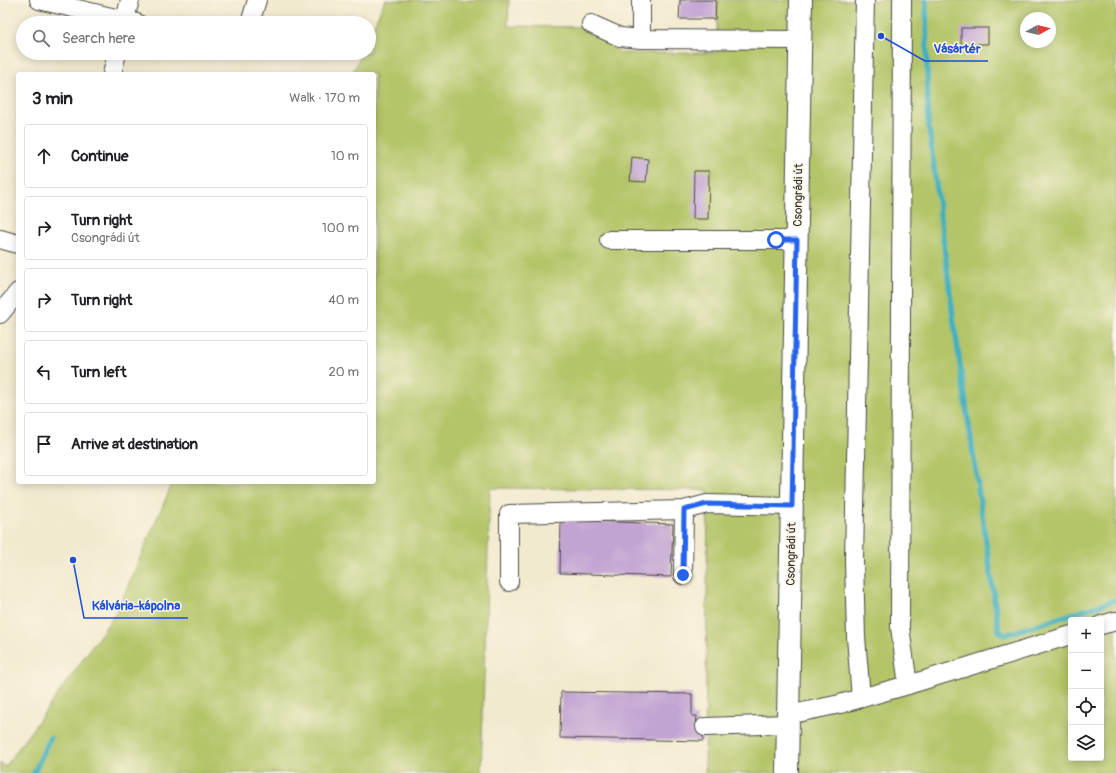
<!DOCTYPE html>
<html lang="en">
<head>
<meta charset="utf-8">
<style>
  body { margin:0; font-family:Pangolin,sans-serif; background:#f2f2f2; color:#202124 }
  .controls { position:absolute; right:12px; bottom:12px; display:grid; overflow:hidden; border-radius:4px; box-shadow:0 2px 10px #0003 }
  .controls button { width:36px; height:36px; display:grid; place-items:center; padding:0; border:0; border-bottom:1px solid #e0e0e0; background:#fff; color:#202124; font:20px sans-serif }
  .compass { position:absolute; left:1020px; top:12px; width:36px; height:36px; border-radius:50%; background:#fff; box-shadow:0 2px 10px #0003; rotate:82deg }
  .stop { position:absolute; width:12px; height:12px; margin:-9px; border:3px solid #2563eb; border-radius:50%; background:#fff }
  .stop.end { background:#2563eb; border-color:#fff; box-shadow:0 1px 4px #0008 }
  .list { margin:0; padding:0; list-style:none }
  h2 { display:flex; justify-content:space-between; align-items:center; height:52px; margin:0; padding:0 16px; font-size:17px }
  h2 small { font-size:13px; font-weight:400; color:#757577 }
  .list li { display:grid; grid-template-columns:26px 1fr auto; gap:12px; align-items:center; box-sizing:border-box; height:64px; margin:0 8px 8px; padding:0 8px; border:1px solid #e0e0e0; border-radius:4px }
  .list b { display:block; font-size:15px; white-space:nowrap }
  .list p { margin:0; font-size:13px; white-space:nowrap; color:#757577 }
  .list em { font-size:13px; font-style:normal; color:#757577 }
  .icon { flex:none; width:22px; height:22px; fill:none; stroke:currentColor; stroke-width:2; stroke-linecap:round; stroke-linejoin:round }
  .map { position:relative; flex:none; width:1116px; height:773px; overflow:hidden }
  .search { position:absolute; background:#fff; box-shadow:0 2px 10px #0003; left:16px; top:16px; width:360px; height:44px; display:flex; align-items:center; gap:10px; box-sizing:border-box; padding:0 14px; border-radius:22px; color:#757577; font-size:15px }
  .panel { position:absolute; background:#fff; box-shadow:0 2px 10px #0003; left:16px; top:72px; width:360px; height:412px; border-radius:4px }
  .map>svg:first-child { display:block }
  .green { fill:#b3c568; stroke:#6f784a; fill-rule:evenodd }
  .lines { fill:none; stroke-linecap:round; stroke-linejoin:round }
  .stream { stroke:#42b0bd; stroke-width:5.5 }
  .building { fill:#c2a4d3 }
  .minor-casing { stroke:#494844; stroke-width:20 }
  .major-casing { stroke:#494844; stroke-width:24 }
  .minor { stroke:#fff; stroke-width:18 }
  .major { stroke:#fff; stroke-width:22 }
  .route { stroke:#2563eb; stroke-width:5 }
  .labels { text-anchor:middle; stroke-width:3; stroke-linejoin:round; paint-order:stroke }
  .street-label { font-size:12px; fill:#2b2b2b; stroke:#fcf5e5 }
  .leader { fill:none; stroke:#1d4ed8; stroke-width:1.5 }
  .callout-dot { fill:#1d4ed8; stroke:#fcf5e5; stroke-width:1.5 }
  .callout-label { font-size:13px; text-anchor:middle; font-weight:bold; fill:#1d4ed8; stroke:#fcf5e5; stroke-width:3; stroke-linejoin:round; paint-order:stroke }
</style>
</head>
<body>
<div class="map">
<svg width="1116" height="773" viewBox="0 0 1116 773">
  <rect width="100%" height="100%" fill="#fcf5e5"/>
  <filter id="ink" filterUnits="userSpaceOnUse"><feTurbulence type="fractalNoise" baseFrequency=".025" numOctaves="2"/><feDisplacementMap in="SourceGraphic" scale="8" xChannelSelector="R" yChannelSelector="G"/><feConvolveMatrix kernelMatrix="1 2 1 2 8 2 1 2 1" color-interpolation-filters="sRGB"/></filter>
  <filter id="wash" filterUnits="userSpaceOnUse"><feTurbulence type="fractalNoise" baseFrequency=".012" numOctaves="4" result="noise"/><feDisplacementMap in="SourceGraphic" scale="16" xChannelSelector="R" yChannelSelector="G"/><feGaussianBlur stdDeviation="0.9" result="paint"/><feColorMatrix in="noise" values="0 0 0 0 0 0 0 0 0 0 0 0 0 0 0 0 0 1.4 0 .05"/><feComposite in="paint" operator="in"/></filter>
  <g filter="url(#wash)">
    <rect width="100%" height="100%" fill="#f2eacf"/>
    <path class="green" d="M385 0H509L508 26 588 27 620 53H717V0H1116V773H705L708 490 490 488 481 773H0V763L5 767 84 658 117 611 173 482H374V74H352L362 53H369V36ZM1026 18H1050V42H1026ZM1071 620H1101V758H1071Z"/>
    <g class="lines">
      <g class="stream">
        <path d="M926 0 928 121 953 316 999 631 1005 635 1116 600"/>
        <path d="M34 773 50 738"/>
      </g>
    </g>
    <g id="blocks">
      <g class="building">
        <path d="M680 0H716L715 19H679Z"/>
        <rect x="961" y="28" width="27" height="16"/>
        <path d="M632 157 648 159 646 182 630 181Z"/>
        <path d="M694 171H709L708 219H693Z"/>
        <path d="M561 520 673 524 671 577 560 573Z"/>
        <path d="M561 692 692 694V716H697L696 727H704L703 741 560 738Z"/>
      </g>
    </g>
  </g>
  <g filter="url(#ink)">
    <use href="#blocks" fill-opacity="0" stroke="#494844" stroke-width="1"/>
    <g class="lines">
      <defs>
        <g id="minor">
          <path d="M39 0 137 23"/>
          <path d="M902 0 900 627 908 685"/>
          <path d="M124 23 130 0"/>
          <path d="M250 23 257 0"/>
          <path d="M591 24 620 37 641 39 801 40"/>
          <path d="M641 39V0"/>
          <path d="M112 74 117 53"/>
          <path d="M0 239 18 244"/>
          <path d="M609 240H797"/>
          <path d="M0 314 18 292"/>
          <path d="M683 575 684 510"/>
          <path d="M509 582V514L684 510 707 504 792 506"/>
          <path d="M1101 625 1116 621"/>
          <path d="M861 698 856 637 854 561 865 0"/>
          <path d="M788 715 840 704 908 685 1071 635"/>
          <path d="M705 727 788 724"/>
        </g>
        <path id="major" d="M787 773 801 0"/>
      </defs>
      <use href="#minor" class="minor-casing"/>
      <use href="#major" class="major-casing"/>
      <use href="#minor" class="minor"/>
      <use href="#major" class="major"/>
    </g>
  </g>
  <g class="lines" filter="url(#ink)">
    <path class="route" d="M683 575 684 510 707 504 792 506 797 240H776"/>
  </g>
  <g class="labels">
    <g class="street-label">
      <text transform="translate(798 195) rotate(-89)" y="4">Csongrádi út</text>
      <text transform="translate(791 554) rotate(-89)" y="4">Csongrádi út</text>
    </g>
  </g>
  <path class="leader" d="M881 36L925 61H988M73 560L84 618H188"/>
  <g class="callout-dot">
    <circle cx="881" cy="36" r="4"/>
    <circle cx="73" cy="560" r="4"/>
  </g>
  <g class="callout-label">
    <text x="957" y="53">Vásártér</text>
    <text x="136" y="610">Kálvária-kápolna</text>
  </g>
</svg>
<div class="controls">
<button>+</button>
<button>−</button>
<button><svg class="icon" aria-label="locate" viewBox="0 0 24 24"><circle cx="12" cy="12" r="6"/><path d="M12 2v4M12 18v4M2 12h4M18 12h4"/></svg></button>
<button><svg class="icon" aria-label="layers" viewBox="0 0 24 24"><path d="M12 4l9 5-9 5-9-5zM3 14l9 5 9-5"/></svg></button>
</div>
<svg class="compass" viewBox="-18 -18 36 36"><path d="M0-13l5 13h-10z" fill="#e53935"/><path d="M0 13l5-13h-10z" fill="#757577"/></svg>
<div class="stop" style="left:776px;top:240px"></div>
<div class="stop end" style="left:683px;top:575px"></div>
<div class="search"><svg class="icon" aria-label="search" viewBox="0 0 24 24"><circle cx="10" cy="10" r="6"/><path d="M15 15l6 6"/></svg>Search here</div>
<section class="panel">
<h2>3 min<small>Walk · 170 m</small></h2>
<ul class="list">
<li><svg class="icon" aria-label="ahead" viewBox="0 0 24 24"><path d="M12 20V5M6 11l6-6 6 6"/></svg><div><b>Continue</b></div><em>10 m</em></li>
<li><svg class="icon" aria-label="right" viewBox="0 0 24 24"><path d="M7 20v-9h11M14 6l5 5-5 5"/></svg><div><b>Turn right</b><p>Csongrádi út</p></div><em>100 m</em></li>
<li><svg class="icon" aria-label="right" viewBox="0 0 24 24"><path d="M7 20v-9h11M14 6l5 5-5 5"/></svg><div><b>Turn right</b></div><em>40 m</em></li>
<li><svg class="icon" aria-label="left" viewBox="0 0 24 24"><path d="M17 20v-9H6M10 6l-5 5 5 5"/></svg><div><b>Turn left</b></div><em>20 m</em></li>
<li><svg class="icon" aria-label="arrive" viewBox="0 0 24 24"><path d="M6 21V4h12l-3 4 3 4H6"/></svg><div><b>Arrive at destination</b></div></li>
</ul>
</section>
</div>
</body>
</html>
